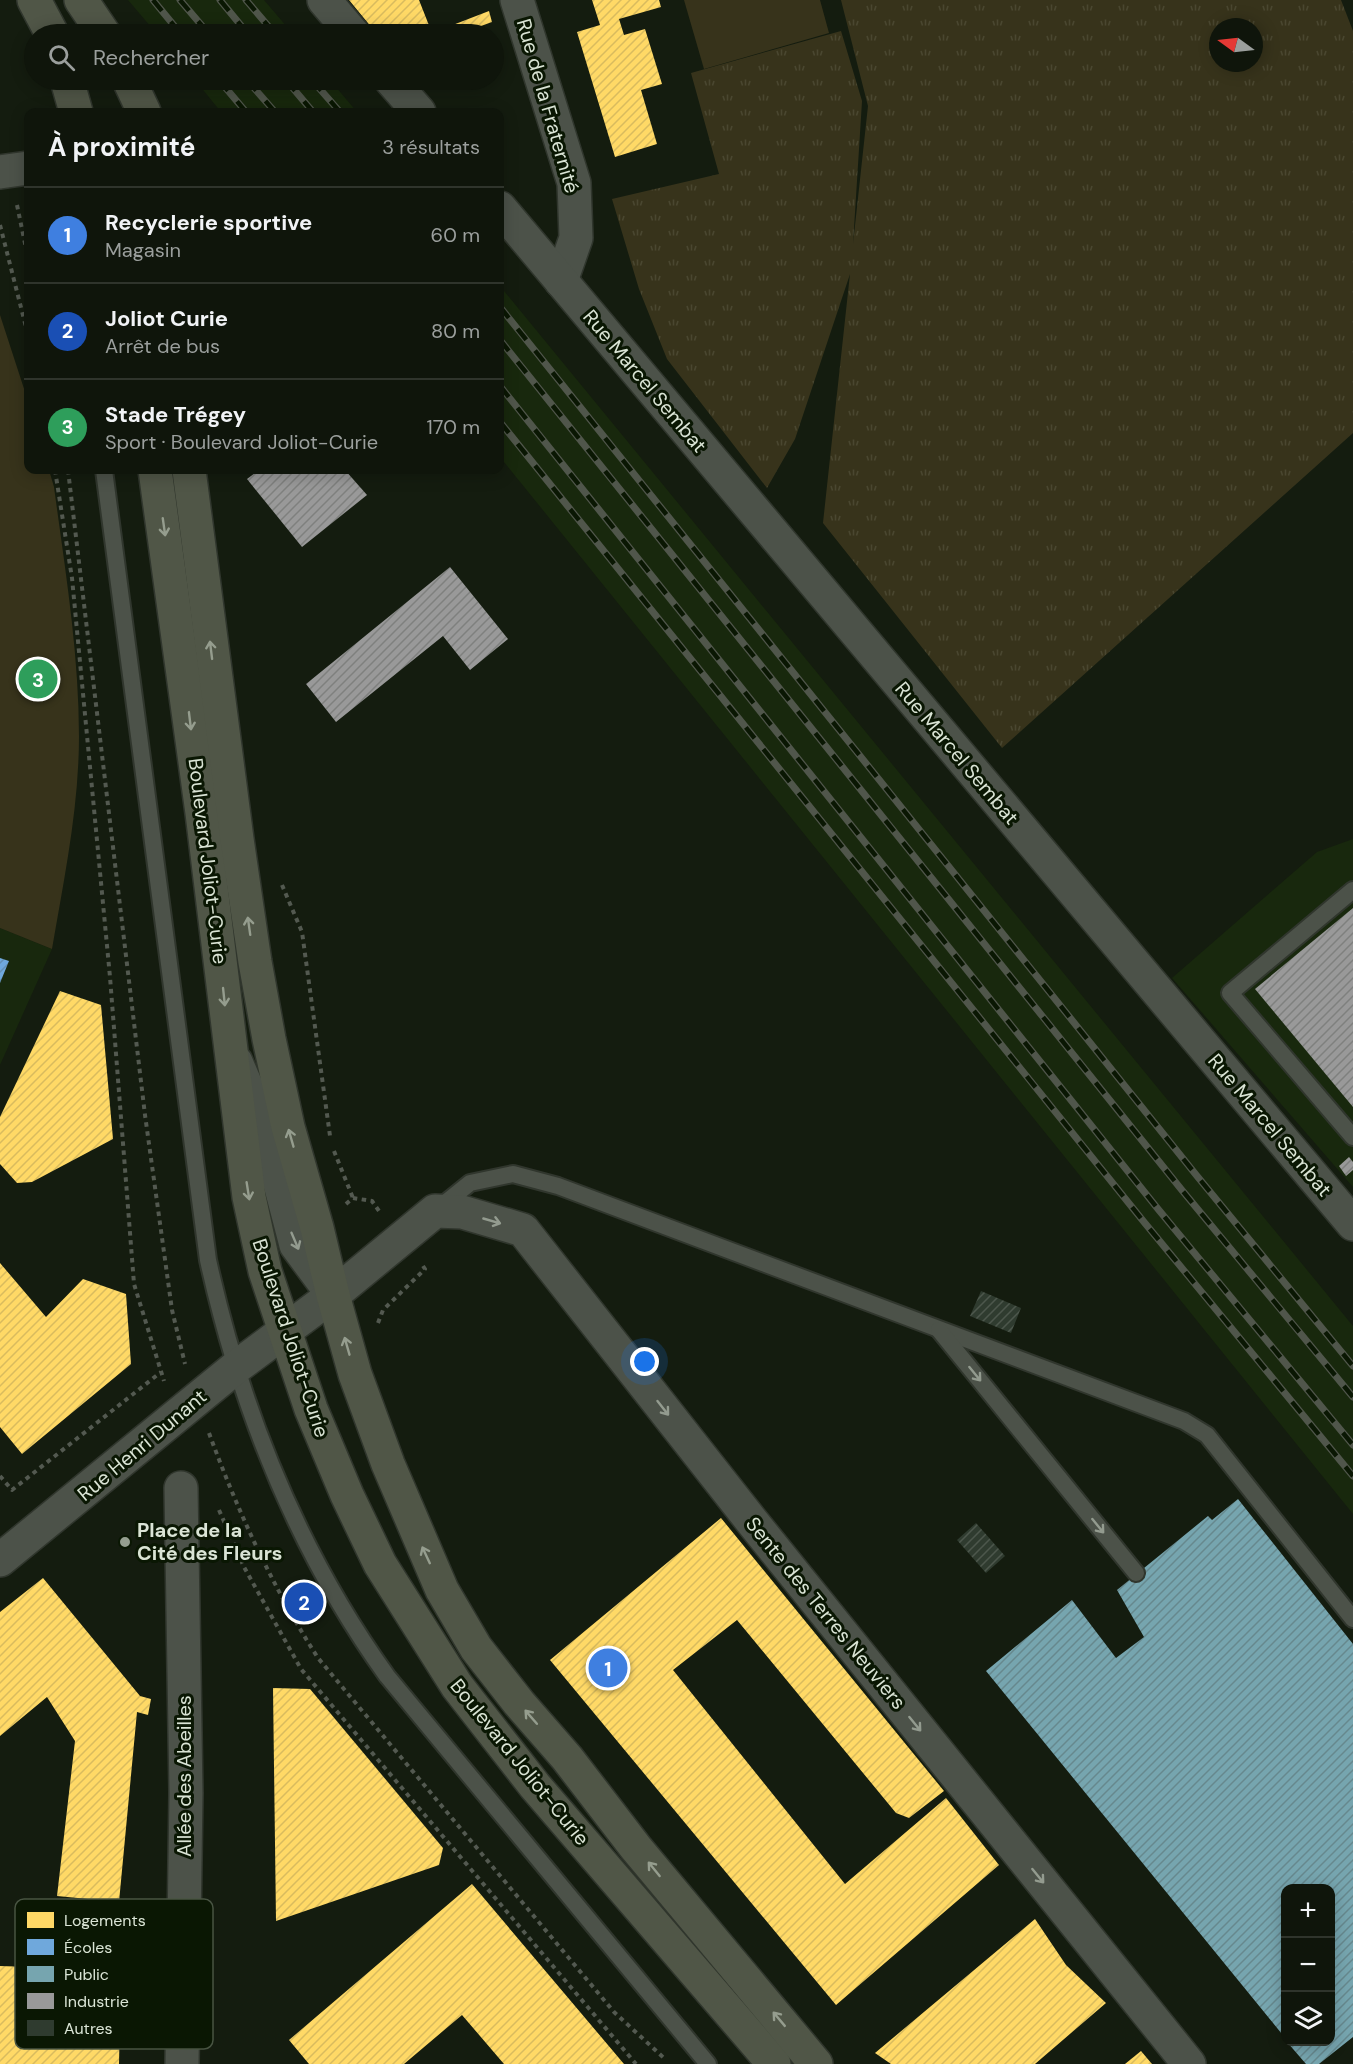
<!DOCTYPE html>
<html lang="fr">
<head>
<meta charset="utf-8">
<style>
  body { margin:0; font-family:"DM Sans",sans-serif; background:#1d2219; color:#f1f3f6 }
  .controls { position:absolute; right:18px; bottom:18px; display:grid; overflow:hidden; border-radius:12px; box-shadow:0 3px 15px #0003 }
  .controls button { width:54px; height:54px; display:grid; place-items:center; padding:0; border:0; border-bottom:2px solid #2f342c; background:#0f150b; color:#f1f3f6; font:30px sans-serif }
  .compass { position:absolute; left:1209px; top:18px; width:54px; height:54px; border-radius:50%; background:#0f150b; box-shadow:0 3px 15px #0003; rotate:285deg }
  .you { position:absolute; left:645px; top:1362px; width:21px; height:21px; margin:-15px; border:4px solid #fff; border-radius:50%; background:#1a73e8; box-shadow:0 0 0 9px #1a73e833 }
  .badge { display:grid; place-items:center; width:39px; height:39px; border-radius:50%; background:#959e90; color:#fff; font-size:20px; font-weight:700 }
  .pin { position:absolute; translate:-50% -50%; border:3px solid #fff; box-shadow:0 2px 6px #0006 }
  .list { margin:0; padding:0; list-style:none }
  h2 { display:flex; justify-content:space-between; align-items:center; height:78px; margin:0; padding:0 24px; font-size:26px }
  h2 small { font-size:20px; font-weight:400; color:#9b9f9d }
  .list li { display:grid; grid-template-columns:39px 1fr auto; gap:18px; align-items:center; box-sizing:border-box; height:96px; padding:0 24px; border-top:2px solid #2f342c }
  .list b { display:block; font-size:22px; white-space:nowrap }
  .list p { margin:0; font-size:20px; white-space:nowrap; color:#9b9f9d }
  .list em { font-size:20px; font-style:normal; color:#9b9f9d }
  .icon { flex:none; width:33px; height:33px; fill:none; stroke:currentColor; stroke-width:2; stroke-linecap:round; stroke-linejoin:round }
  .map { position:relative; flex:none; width:1353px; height:2064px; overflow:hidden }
  .search { position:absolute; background:#0f150b; box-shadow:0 3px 15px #0003; left:24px; top:24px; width:480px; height:66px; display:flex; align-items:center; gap:15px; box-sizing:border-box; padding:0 21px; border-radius:33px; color:#9b9f9d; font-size:22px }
  .panel { position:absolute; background:#0f150b; box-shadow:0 3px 15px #0003; left:24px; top:108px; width:480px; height:366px; border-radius:12px }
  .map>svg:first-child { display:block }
  .built { fill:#18280d }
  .grass { fill:url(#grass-tufts); fill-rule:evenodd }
  .garden { fill:#37331b }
  .homes { fill:url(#homes-hatch) }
  .schools { fill:url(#schools-hatch) }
  .public { fill:url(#public-hatch) }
  .industry { fill:url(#industry-hatch) }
  .building { fill:url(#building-hatch) }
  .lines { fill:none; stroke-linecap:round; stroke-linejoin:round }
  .lane-casing { stroke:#30362d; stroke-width:20 }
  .street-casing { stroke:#30362d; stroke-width:36 }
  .secondary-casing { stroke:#30362d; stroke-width:36 }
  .primary-casing { stroke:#30362d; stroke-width:36 }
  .path { stroke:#535950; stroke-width:4; stroke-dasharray:4.5 4.5; stroke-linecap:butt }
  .lane { stroke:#4c5249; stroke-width:16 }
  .street { stroke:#4c5249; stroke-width:33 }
  .secondary { stroke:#4c5249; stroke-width:33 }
  .primary { stroke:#505647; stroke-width:33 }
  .rail-casing { stroke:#50564b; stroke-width:7 }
  .rail { stroke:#0a1703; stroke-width:4.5; stroke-dasharray:14; stroke-linecap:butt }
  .oneway { stroke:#959d8e }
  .oneway2 { stroke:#939b8f }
  .poi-dot { fill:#959e90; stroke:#0a1703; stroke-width:2 }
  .labels { text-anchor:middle; stroke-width:6; stroke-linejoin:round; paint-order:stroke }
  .street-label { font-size:20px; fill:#dae4d5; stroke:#0a1703 }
  .poi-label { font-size:20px; font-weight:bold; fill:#dae4d5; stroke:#0a1703; text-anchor:start }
  .key { fill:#0a1703; stroke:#485442; stroke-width:1.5 }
  .key-label { font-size:16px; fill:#dae4d5 }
</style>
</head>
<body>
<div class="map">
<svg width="1353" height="2064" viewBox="0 0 1353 2064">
  <defs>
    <pattern id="grass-tufts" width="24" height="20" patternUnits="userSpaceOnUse" patternTransform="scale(1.5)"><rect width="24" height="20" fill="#37331b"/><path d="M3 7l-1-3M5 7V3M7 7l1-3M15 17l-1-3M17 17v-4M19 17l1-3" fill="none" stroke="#4a4730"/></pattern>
    <pattern id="homes-hatch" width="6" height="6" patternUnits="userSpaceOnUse" patternTransform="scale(1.5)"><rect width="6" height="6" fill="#ffd966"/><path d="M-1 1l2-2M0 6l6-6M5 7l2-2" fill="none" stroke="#d9bb5e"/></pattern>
    <pattern id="schools-hatch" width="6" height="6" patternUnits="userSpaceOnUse" patternTransform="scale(1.5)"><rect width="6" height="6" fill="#6fa8dc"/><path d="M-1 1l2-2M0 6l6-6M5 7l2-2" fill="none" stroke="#648fb5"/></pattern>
    <pattern id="public-hatch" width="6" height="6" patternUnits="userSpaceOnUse" patternTransform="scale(1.5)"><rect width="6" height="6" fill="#76a5af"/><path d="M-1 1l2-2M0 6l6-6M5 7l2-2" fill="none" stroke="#66888e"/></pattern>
    <pattern id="industry-hatch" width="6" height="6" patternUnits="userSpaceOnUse" patternTransform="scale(1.5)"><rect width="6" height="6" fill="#999"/><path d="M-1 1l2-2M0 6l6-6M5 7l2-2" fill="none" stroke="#7f807e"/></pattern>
    <pattern id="building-hatch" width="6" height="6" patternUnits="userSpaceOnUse" patternTransform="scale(1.5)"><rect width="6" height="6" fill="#2f3b2f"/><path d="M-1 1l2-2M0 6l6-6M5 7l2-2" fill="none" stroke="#4d574c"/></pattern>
  </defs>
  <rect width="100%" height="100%" fill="#141c0f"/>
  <g class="built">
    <path d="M128 0H264L293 34H157Z"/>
    <path d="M195 80H330L357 112H221Z"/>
    <path d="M500 286 1353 1326V1514L500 457Z"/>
    <path d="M1353 839V1187L1172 978 1317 852Z"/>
    <path d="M0 928 52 949 0 1065Z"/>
  </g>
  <path class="grass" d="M841 0H1341L1353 31V433L1002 748 823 523 850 274 795 439 767 488 667 359 639 289 612 199 719 174 691 73 841 31 862 101 853 244 868 106ZM1218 27H1254V63H1218Z"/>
  <g class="garden">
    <path d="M684 0H820L829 33 704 69Z"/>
    <path d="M0 315 28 401V470H49L54 487C65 569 79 653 79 736 79 808 64 879 52 949L0 928Z"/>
  </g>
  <g class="homes">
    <path d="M349 0H419L432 33 489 11 492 22 459 34H377Z"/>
    <path d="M592 0H659L661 7 619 19 624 35 645 29 662 84 641 90 657 144 615 157 577 32 600 25Z"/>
    <path d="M60 991 101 1005 113 1139 32 1182 17 1183 0 1164V1117Z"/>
    <path d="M0 1263 46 1317 83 1279 126 1294 131 1364 22 1454 0 1427Z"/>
    <path d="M721 1518 944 1791 909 1818 896 1813 737 1620 673 1670 845 1884 946 1798 999 1865 836 2005 550 1660Z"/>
    <path d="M43 1578 140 1696 151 1699 148 1715 137 1712 119 1902 57 1896 75 1741 47 1697 0 1736V1612Z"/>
    <path d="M273 1688 310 1689 443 1848 439 1865 276 1921Z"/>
    <path d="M472 1884 624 2064H504L462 2015 404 2064H309L289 2040Z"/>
    <path d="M1035 1919 1066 1965 1106 2003 1035 2064H891L875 2053Z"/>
    <path d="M0 1966 121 1970 119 2064H0Z"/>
    <path d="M1141 2051 1152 2064H1125Z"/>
  </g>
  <path class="schools" d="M0 958 9 961 0 983Z"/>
  <path class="public" d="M1238 1499 1353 1644V2037L1319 2064H1306L1287 2042H1330V1888H1286V2039L986 1671 1072 1600 1116 1658 1144 1637 1117 1590 1208 1516 1212 1520Z"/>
  <g class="industry">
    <path d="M259 470H345L367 495 302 547 247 479Z"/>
    <path d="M450 567 508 639 470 670 443 636 336 722 306 684Z"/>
    <path d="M1353 908V1107L1255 989Z"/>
    <path d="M1349 1157 1353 1162V1170L1346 1176 1339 1166Z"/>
  </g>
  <g class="building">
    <path d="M981 1291 1021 1308 1011 1333 970 1316Z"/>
    <path d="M976 1523 1005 1556 986 1573 957 1540Z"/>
  </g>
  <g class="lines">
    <defs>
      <g id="lane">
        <path d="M104 470 208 1260C241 1409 298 1552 387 1676L708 2064"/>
        <path d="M1353 890 1230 993 1353 1137"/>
        <path d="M439 1208 470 1183 513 1174 558 1186 1184 1421 1207 1435 1353 1619"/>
        <path d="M939 1330 1136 1573"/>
      </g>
      <g id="street">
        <path d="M517 0 574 183 576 238 561 281"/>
        <path d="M236 1062 267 1134 296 1245 333 1295"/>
        <path d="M181 1488 186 1793 182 2064"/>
        <path d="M0 1560 235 1368 333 1295 435 1211 462 1212 523 1230 750 1519 1189 2064"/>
      </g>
      <g id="secondary">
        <path d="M324 0 353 34"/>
        <path d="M391 80 419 112"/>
        <path d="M0 172 28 168"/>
        <path d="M500 208 1353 1224"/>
      </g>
      <g id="primary">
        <path d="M34 0 52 34"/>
        <path d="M81 0 104 34"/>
        <path d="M67 80 76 112"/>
        <path d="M129 80 144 112"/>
        <path d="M155 470 202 813 249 1197 265 1271 311 1409 347 1495 380 1564 457 1686 535 1786 774 2064"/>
        <path d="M189 470 237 839 255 962 269 1039 288 1127 317 1228 333 1295 355 1374 388 1464 442 1590 476 1648 519 1703 567 1758 636 1848 816 2064"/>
      </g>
    </defs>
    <use href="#lane" class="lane-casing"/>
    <use href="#street" class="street-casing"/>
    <use href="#secondary" class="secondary-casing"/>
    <use href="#primary" class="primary-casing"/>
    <g class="path">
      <path d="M17 205 28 258"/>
      <path d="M0 225 28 335"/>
      <path d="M55 470 72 578 110 977 134 1284 164 1381"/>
      <path d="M68 470 145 1115 172 1310 185 1364"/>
      <path d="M282 885 302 932 330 1136"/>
      <path d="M334 1151 353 1198"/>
      <path d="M346 1204 353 1198 372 1201 379 1211"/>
      <path d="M378 1323 383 1310 425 1269 423 1266"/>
      <path d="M209 1433C238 1512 273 1588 318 1658L614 2012 665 2059"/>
      <path d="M0 1476 12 1490 161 1372"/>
      <path d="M219 1510 244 1567 301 1669 636 2064"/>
    </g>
    <use href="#lane" class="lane"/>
    <use href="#street" class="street"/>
    <use href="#secondary" class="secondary"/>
    <use href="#primary" class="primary"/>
    <defs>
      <g id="rail">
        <path d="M153 0 181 34"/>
        <path d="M180 0 209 34"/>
        <path d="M220 0 248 34"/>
        <path d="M246 0 275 34"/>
        <path d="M219 80 246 112"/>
        <path d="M247 80 275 112"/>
        <path d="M286 80 313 112"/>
        <path d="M312 80 340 112"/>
        <path d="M500 307 1197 1176 1353 1366"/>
        <path d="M500 340 1181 1189 1353 1397"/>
        <path d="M500 386 1158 1209 1353 1445"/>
        <path d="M500 422 1144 1222 1353 1476"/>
      </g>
    </defs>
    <use href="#rail" class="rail-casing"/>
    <use href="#rail" class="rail"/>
  </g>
  <defs><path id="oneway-shaft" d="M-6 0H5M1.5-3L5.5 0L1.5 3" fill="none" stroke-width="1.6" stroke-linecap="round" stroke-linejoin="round" transform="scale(1.5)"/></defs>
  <g class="oneway">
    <use href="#oneway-shaft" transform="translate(164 527) rotate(82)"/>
    <use href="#oneway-shaft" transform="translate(211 650) rotate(-97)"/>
    <use href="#oneway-shaft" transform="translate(190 721) rotate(83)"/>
    <use href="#oneway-shaft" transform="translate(249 926) rotate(-98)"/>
    <use href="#oneway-shaft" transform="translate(224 997) rotate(84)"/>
    <use href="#oneway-shaft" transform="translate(291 1138) rotate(-106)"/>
    <use href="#oneway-shaft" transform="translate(248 1191) rotate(81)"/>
    <use href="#oneway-shaft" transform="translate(347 1346) rotate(-106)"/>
    <use href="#oneway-shaft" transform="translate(426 1555) rotate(-115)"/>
    <use href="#oneway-shaft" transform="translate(531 1717) rotate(-131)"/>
    <use href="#oneway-shaft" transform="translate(654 1869) rotate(-129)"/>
    <use href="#oneway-shaft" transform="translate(779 2019) rotate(-130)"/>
  </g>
  <g class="oneway2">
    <use href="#oneway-shaft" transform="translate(492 1221) rotate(16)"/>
    <use href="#oneway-shaft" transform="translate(295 1241) rotate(67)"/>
    <use href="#oneway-shaft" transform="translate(975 1374) rotate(51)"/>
    <use href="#oneway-shaft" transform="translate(663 1408) rotate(52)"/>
    <use href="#oneway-shaft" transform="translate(1098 1526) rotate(51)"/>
    <use href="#oneway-shaft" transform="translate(915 1724) rotate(51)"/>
    <use href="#oneway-shaft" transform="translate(1038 1876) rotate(51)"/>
  </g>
  <circle class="poi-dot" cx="125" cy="1542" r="6"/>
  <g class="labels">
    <g class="street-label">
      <text transform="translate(548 106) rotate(74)" y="7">Rue de la Fraternité</text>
      <text transform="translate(645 381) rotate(50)" y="7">Rue Marcel Sembat</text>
      <text transform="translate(957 753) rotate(50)" y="7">Rue Marcel Sembat</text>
      <text transform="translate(208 861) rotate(83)" y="7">Boulevard Joliot-Curie</text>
      <text transform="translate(1270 1125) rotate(50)" y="7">Rue Marcel Sembat</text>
      <text transform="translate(291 1338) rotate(72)" y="7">Boulevard Joliot-Curie</text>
      <text transform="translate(142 1445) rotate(-40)" y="7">Rue Henri Dunant</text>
      <text transform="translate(826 1613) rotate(51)" y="7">Sente des Terres Neuviers</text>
      <text transform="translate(520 1762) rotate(51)" y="7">Boulevard Joliot-Curie</text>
      <text transform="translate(184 1776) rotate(-90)" y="7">Allée des Abeilles</text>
    </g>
    <g class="poi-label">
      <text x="137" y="1537">Place de la<tspan x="137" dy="23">Cité des Fleurs</tspan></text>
    </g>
  </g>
  <rect x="15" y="1899" width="198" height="150" rx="9" class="key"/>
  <rect x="27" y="1912" width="27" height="16" fill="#ffd966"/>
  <rect x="27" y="1939" width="27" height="16" fill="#6fa8dc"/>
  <rect x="27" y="1966" width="27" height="16" fill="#76a5af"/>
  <rect x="27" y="1993" width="27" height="16" fill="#999"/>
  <rect x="27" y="2020" width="27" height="16" fill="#2f3b2f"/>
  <g class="key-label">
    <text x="64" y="1926">Logements</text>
    <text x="64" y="1953">Écoles</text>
    <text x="64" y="1980">Public</text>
    <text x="64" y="2007">Industrie</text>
    <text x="64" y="2034">Autres</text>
  </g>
</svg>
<div class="controls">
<button>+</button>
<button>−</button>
<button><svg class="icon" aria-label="layers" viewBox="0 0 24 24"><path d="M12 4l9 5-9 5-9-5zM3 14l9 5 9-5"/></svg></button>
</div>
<svg class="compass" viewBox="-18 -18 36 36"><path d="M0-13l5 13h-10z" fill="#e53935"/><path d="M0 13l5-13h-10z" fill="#9b9f9d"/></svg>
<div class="you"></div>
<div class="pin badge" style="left:608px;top:1668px;background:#3f7fe0">1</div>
<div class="pin badge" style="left:304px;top:1602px;background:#1a4fb4">2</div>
<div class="pin badge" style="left:38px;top:679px;background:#2e9e5b">3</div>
<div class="search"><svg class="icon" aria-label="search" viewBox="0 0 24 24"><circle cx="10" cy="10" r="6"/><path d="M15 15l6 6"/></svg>Rechercher</div>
<section class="panel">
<h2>À proximité<small>3 résultats</small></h2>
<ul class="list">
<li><span class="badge" style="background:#3f7fe0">1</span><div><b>Recyclerie sportive</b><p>Magasin</p></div><em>60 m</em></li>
<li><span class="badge" style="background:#1a4fb4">2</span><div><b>Joliot Curie</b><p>Arrêt de bus</p></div><em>80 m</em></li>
<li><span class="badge" style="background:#2e9e5b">3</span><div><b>Stade Trégey</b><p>Sport · Boulevard Joliot-Curie</p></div><em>170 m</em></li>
</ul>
</section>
</div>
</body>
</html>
